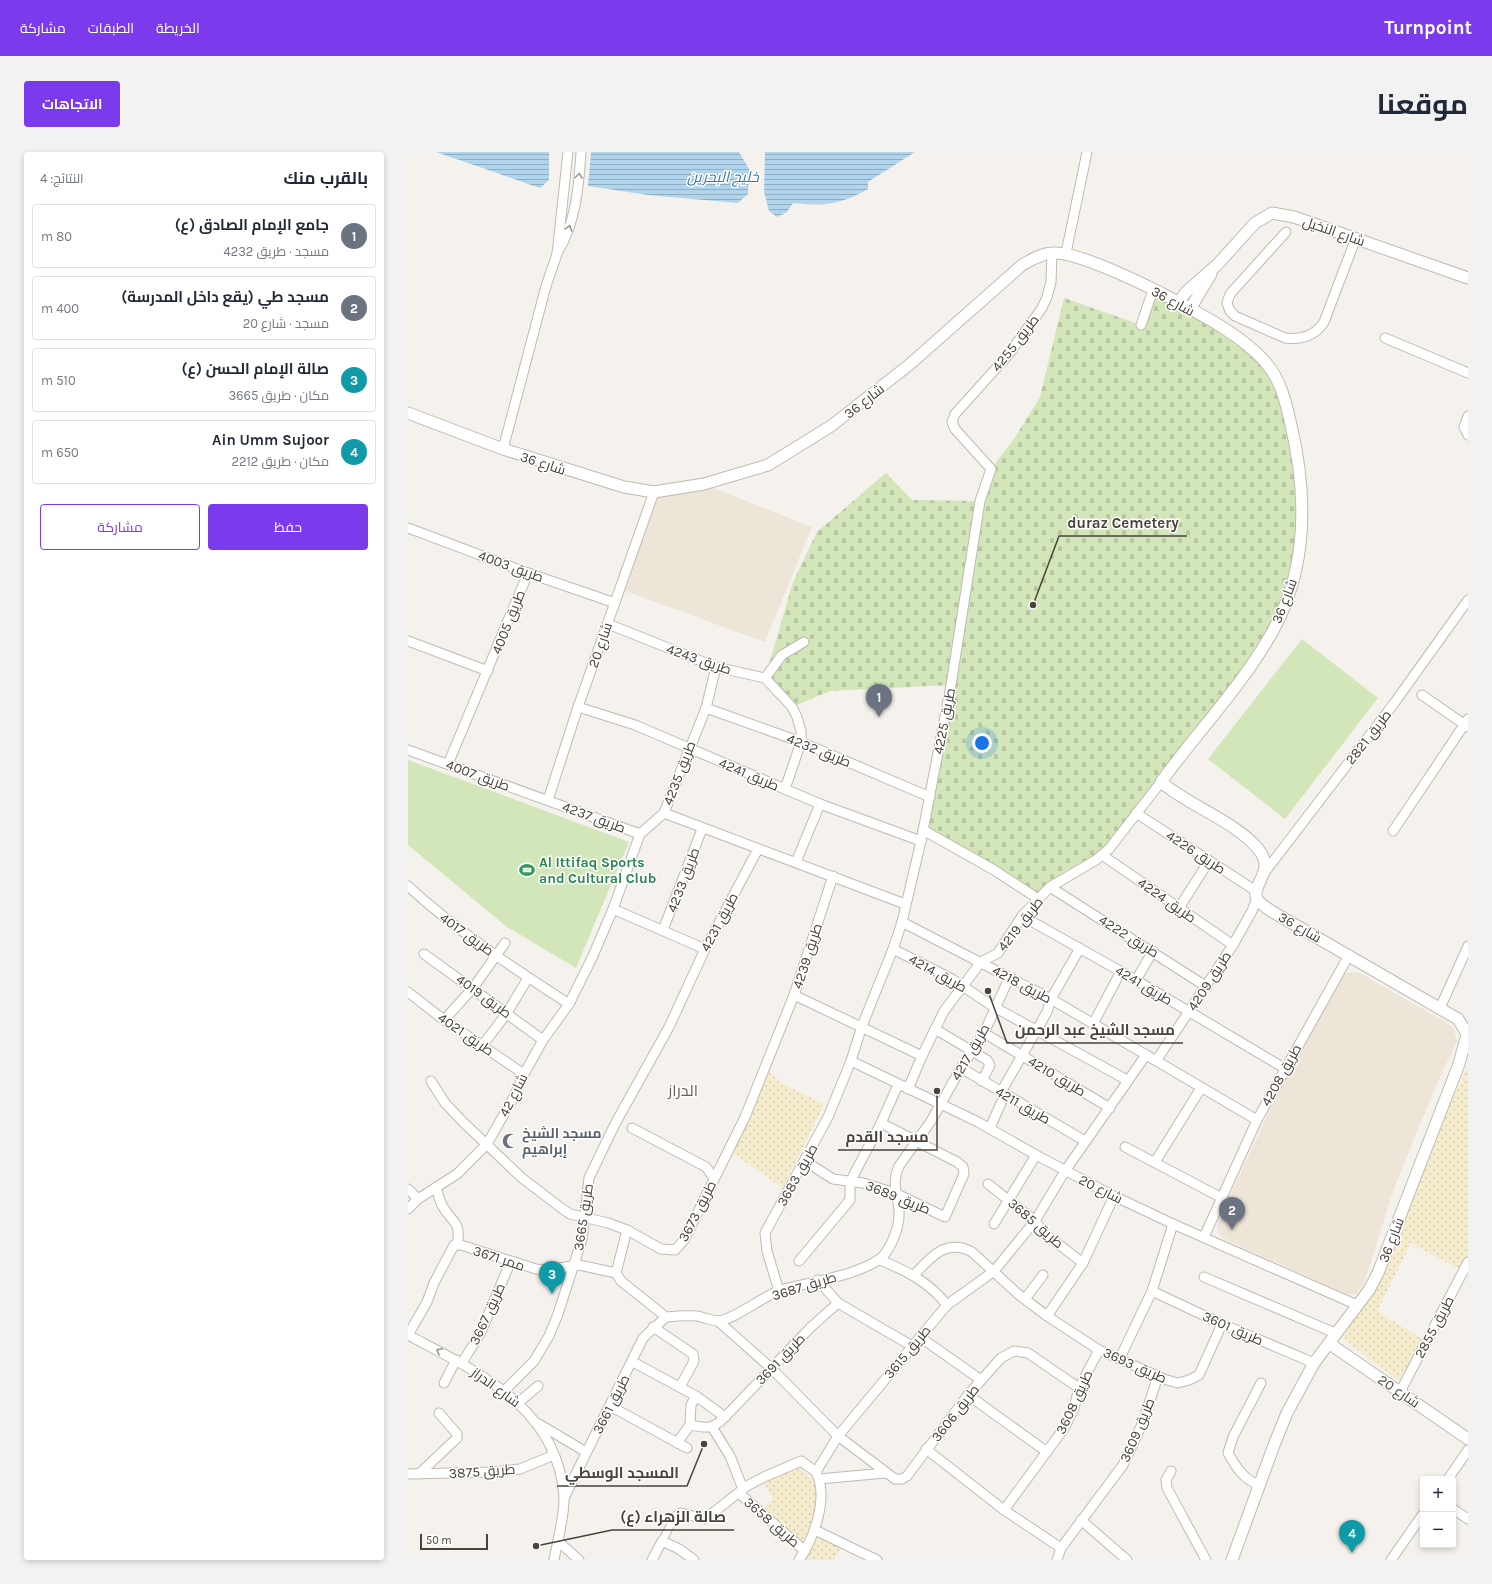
<!DOCTYPE html>
<html lang="ar">
<head>
<meta charset="utf-8">
<style>
  body { margin:0; font-family:Karla,Cairo,sans-serif; background:#f2f2f3; color:#1f2937; direction:rtl }
  .controls { position:absolute; right:12px; bottom:12px; display:grid; overflow:hidden; border-radius:4px; box-shadow:0 2px 6px #0003 }
  .controls button { width:36px; height:36px; display:grid; place-items:center; padding:0; border:0; border-bottom:1px solid #e0e1e3; background:#fff; color:#1f2937; font:20px sans-serif }
  .scale { position:absolute; left:12px; bottom:10px; width:68px; box-sizing:border-box; padding-left:4px; border:2px solid #49433a; border-top:0; font-size:11px; line-height:14px; white-space:nowrap; color:#49433a; -webkit-text-stroke:3px #fff; paint-order:stroke }
  .you { position:absolute; left:574px; top:591px; width:14px; height:14px; margin:-10px; border:3px solid #fff; border-radius:50%; background:#1a73e8; box-shadow:0 0 0 6px #1a73e833 }
  .badge { display:grid; place-items:center; width:26px; height:26px; border-radius:50%; background:#7c3aed; color:#fff; font-size:13px; font-weight:700 }
  .pin { position:absolute; translate:-50% -33px; filter:drop-shadow(0 1px 2px #0008) }
  .pin::after { content:''; position:absolute; top:21px; width:14px; height:12px; background:inherit; clip-path:polygon(0 0,100% 0,50% 100%) }
  .list { margin:0; padding:0; list-style:none }
  h2 { display:flex; justify-content:space-between; align-items:center; height:52px; margin:0; padding:0 16px; font-size:17px }
  h2 small { font-size:13px; font-weight:400; color:#747a83 }
  .list li { display:grid; grid-template-columns:26px 1fr auto; gap:12px; align-items:center; box-sizing:border-box; height:64px; margin:0 8px 8px; padding:0 8px; border:1px solid #e0e1e3; border-radius:4px }
  .list b { display:block; font-size:15px; white-space:nowrap }
  .list p { margin:0; font-size:13px; white-space:nowrap; color:#747a83 }
  .list em { font-size:13px; font-style:normal; color:#747a83 }
  .actions { display:flex; gap:8px; padding:12px 16px }
  .actions a { flex:1; padding:9px 0; border:1px solid #7c3aed; border-radius:4px; text-align:center; font-size:14px; color:#7c3aed }
  .actions .main { background:#7c3aed; color:#fff }
  .map { position:relative; flex:none; width:1060px; height:1408px; overflow:hidden; direction:ltr; border-radius:4px }
  header { display:flex; align-items:center; gap:24px; box-sizing:border-box; height:56px; padding:0 20px; background:#7c3aed; color:#fff }
  header strong { font-size:19px }
  nav { display:flex; gap:22px; margin-inline-start:auto; font-size:14px }
  .intro { display:flex; align-items:center; justify-content:space-between; box-sizing:border-box; height:96px; padding:0 24px }
  h1 { margin:0; font-size:28px }
  .button { padding:10px 18px; border-radius:4px; background:#7c3aed; color:#fff; font-size:14px; font-weight:700 }
  main { display:flex; gap:24px; padding:0 24px }
  aside { flex:1; background:#fff; border-radius:4px; box-shadow:0 2px 6px #0003 }
  .map>svg:first-child { display:block }
  .education { fill:#ede6d8 }
  .sand { fill:url(#sand-dots) }
  .cemetery { fill:url(#cemetery-stones) }
  .park { fill:#d2e6b9 }
  .water { fill:url(#water-rules) }
  .lines { fill:none; stroke-linecap:round; stroke-linejoin:round }
  .pedestrian-casing { stroke:#c0baaf; stroke-width:9 }
  .minor-casing { stroke:#c0baaf; stroke-width:11 }
  .tertiary-casing { stroke:#c0baaf; stroke-width:13 }
  .pedestrian { stroke:#fff; stroke-width:7 }
  .minor { stroke:#fff; stroke-width:9 }
  .tertiary { stroke:#fff; stroke-width:11 }
  .oneway { stroke:#9b9893 }
  .labels { text-anchor:middle; stroke-width:3; stroke-linejoin:round; paint-order:stroke }
  .street-label { font-size:14px; fill:#49433a; stroke:#fff }
  .leisure-label { font-size:14px; font-weight:bold; fill:#27864d; stroke:#fff; text-anchor:start }
  .worship-label { font-size:14px; font-weight:bold; fill:#5b616d; stroke:#fff; text-anchor:start }
  .water-label { font-size:15px; font-style:italic; fill:#387aa6; stroke:#fff }
  .quarter-label { font-size:16px; fill:#6b6152; stroke:#fff }
  .leader { fill:none; stroke:#49433a; stroke-width:1.5 }
  .callout-dot { fill:#49433a; stroke:#fff; stroke-width:1.5 }
  .callout-label { font-size:15px; text-anchor:middle; font-weight:bold; fill:#49433a; stroke:#fff; stroke-width:3; stroke-linejoin:round; paint-order:stroke }
</style>
</head>
<body>
<header>
<strong>Turnpoint</strong>
<nav><a>الخريطة</a><a>الطبقات</a><a>مشاركة</a></nav>
</header>
<div class="intro"><h1>موقعنا</h1><a class="button">الاتجاهات</a></div>
<main>
<div class="map">
<svg width="1060" height="1408" viewBox="0 0 1060 1408">
  <defs>
    <pattern id="sand-dots" width="8" height="8" patternUnits="userSpaceOnUse"><rect width="8" height="8" fill="#f5eccd"/><path d="M2 2h.1M6 6h.1" fill="none" stroke="#d4ccb1" stroke-width="1.8" stroke-linecap="round"/></pattern>
    <pattern id="cemetery-stones" width="16" height="16" patternUnits="userSpaceOnUse"><rect width="16" height="16" fill="#d2e6b9"/><path d="M2 7V4a2 2 0 0 1 4 0v3zM10 15v-3a2 2 0 0 1 4 0v3z" fill="#b6c6a0"/></pattern>
    <pattern id="water-rules" width="6" height="5" patternUnits="userSpaceOnUse"><rect width="6" height="5" fill="#afd4ec"/><path d="M0 2.5h6" fill="none" stroke="#90aec0"/></pattern>
  </defs>
  <rect width="100%" height="100%" fill="#f5f2ed"/>
  <g class="education">
    <path d="M296 332 404 375 357 490 212 437 246 340Z"/>
    <path d="M950 820 1036 869 1046 877 1049 889 1028 934 986 1036 956 1132 948 1142 940 1143 816 1087 810 1081 809 1072 876 927 937 821Z"/>
  </g>
  <g class="sand">
    <path d="M1060 913V1109L1055 1119 1003 1091 969 1159 1014 1187 991 1229 935 1187Z"/>
    <path d="M360 919 377 933 416 952 375 1036 323 1000Z"/>
    <path d="M390 1315C395 1319 400 1323 404 1328 416 1346 401 1376 393 1392L353 1358 365 1347 353 1326Z"/>
    <path d="M415 1386 433 1397 426 1408H395L405 1390Z"/>
  </g>
  <path class="cemetery" d="M745 138 770 151 860 213 880 259 894 368 867 475 694 703 629 746 515 678 543 533 422 539 384 555 357 526 385 430 409 380 478 321 504 348 572 349 583 317 606 287 632 245 656 146 733 173Z"/>
  <g class="park">
    <path d="M894 487 970 546 877 667 800 607Z"/>
    <path d="M0 608 221 690 168 816 99 775 0 693Z"/>
  </g>
  <g class="water">
    <path d="M28 0H141V28L132 36Z"/>
    <path d="M183 0H331L341 17 340 42 330 51 240 43 180 34Z"/>
    <path d="M357 0H507L460 30V37C432 53 417 54 385 51L379 60 369 65 361 59 356 40Z"/>
  </g>
  <g class="lines">
    <defs>
      <path id="pedestrian" d="M254 1389 267 1365"/>
      <g id="minor">
        <path d="M878 80 822 142 819 151 822 159 827 164 877 186C893 188 907 184 916 170L948 86"/>
        <path d="M149 101C168 72 171 33 173 0"/>
        <path d="M658 101 679 0"/>
        <path d="M733 173 745 138"/>
        <path d="M977 186 1060 221"/>
        <path d="M1060 264 1056 275 1060 283"/>
        <path d="M95 297 138 134 149 102 160 0"/>
        <path d="M0 376 120 421 207 451"/>
        <path d="M200 472 308 515 357 526 384 555 389 565 393 579V590L377 637"/>
        <path d="M0 489 80 519"/>
        <path d="M357 526 374 503 396 490"/>
        <path d="M1014 543 1060 575"/>
        <path d="M170 555 227 573 412 652 513 689"/>
        <path d="M298 556 393 590 522 645"/>
        <path d="M0 598 232 682"/>
        <path d="M40 612 120 421"/>
        <path d="M140 648 170 555 246 340"/>
        <path d="M256 661 497 752"/>
        <path d="M728 661 848 739"/>
        <path d="M515 678 586 718 629 746"/>
        <path d="M985 679 1060 567"/>
        <path d="M694 703 825 793"/>
        <path d="M388 710 412 652"/>
        <path d="M857 720 987 550 1060 448"/>
        <path d="M0 734C49 779 105 816 161 852"/>
        <path d="M642 735 799 835"/>
        <path d="M771 756 801 709"/>
        <path d="M205 757 297 797"/>
        <path d="M614 764 728 828 876 916"/>
        <path d="M494 770 643 847 849 968"/>
        <path d="M255 778 294 677"/>
        <path d="M485 797 544 827 586 855 719 928"/>
        <path d="M16 802 135 888"/>
        <path d="M728 828 745 799"/>
        <path d="M0 840 36 868 116 922"/>
        <path d="M386 843 514 904"/>
        <path d="M1032 856 1060 794"/>
        <path d="M36 868 65 836 97 791"/>
        <path d="M685 872 713 819"/>
        <path d="M527 877 579 908 582 913 574 929"/>
        <path d="M576 881 702 956"/>
        <path d="M74 894 99 861 120 826"/>
        <path d="M443 909 570 970 628 1003 706 1044 765 1072 949 1153"/>
        <path d="M748 909 825 793 844 759 849 746"/>
        <path d="M553 916 677 989"/>
        <path d="M23 929 37 951 55 970 114 1026 152 1055 162 1062 200 1071 219 1078 253 1097 267 1098 276 1088 337 965 386 843 425 724"/>
        <path d="M500 937 514 904 536 859 573 810 590 801 614 764 642 735 688 708 701 697 753 630"/>
        <path d="M593 940 639 860 643 847 672 796"/>
        <path d="M224 976 298 1015 306 1026"/>
        <path d="M582 976 597 942"/>
        <path d="M717 995 814 1046"/>
        <path d="M397 1009 425 1027 455 1031 487 1041 537 1065 556 1022 555 1015 549 1010 473 971"/>
        <path d="M747 1010 793 936"/>
        <path d="M442 1030 473 971 490 933"/>
        <path d="M580 1032 627 1069 636 1081 675 1111"/>
        <path d="M28 1035C30 1041 31 1048 34 1053 43 1071 54 1068 49 1093"/>
        <path d="M0 1037 10 1047"/>
        <path d="M0 1057 10 1047 49 1022 79 992 107 943 116 922 135 888 161 852 184 806 205 757 232 682 256 661 298 556 308 515"/>
        <path d="M586 1072 628 1003"/>
        <path d="M219 1078 208 1121 213 1129 258 1165C268 1164 279 1163 289 1164 296 1165 303 1169 310 1169 326 1168 355 1144 373 1138 397 1131 467 1121 479 1099 486 1088 492 1072 491 1059 490 1042 483 1031 491 1014L523 969 553 916 576 881 601 826"/>
        <path d="M796 1085 849 968 941 803"/>
        <path d="M472 1108C499 1119 521 1130 539 1153"/>
        <path d="M391 1109 442 1048V1030"/>
        <path d="M506 1123C523 1105 538 1086 564 1100L610 1142 639 1164 691 1198 759 1228 770 1231 781 1228 791 1223 814 1172"/>
        <path d="M796 1125 927 1181"/>
        <path d="M410 1128 430 1151 504 1194"/>
        <path d="M371 1139 359 1099 357 1081 420 965 443 909 454 874 485 797 494 770 513 689 543 533 572 349 583 317 547 277 544 270 547 262 601 202 634 156 639 145 643 130 644 101"/>
        <path d="M744 1139 814 1172 906 1211"/>
        <path d="M617 1147 635 1123"/>
        <path d="M639 1164 675 1111 706 1044"/>
        <path d="M310 1169 363 1216 430 1284 487 1327H494L499 1324 560 1243 593 1206 606 1199 620 1201 671 1236"/>
        <path d="M245 1175 285 1202 286 1209 272 1235"/>
        <path d="M0 1183C69 1220 150 1255 156 1345 157 1362 149 1391 146 1408"/>
        <path d="M0 1183 19 1150 26 1131 46 1093H53L128 1117 138 1118 171 1113 208 1121"/>
        <path d="M512 1185 573 1228"/>
        <path d="M712 1206 744 1139 765 1072"/>
        <path d="M225 1210 288 1244 317 1265C304 1278 298 1276 282 1273"/>
        <path d="M54 1211 73 1180 102 1111"/>
        <path d="M36 1231 48 1208"/>
        <path d="M97 1238 126 1209 141 1184 150 1162 174 1087 181 1026 207 972 261 875 297 797 350 697"/>
        <path d="M992 1240 1060 1110"/>
        <path d="M560 1243 639 1300"/>
        <path d="M111 1250 130 1234"/>
        <path d="M202 1254 279 1296"/>
        <path d="M317 1265 403 1175 430 1151"/>
        <path d="M131 1272 178 1300"/>
        <path d="M304 1275 322 1304 335 1337"/>
        <path d="M269 1291 282 1273 283 1253 288 1244"/>
        <path d="M518 1297 596 1358 653 1396"/>
        <path d="M763 1319 758 1328 759 1336 798 1408"/>
        <path d="M0 1322 86 1320 112 1317 146 1303"/>
        <path d="M11 1322 49 1286V1282L31 1261"/>
        <path d="M411 1327 477 1321"/>
        <path d="M1040 1327 1060 1298"/>
        <path d="M851 1333C835 1327 828 1315 820 1301L825 1285 853 1231"/>
        <path d="M331 1341 397 1399"/>
        <path d="M156 1346 235 1186 258 1165"/>
        <path d="M1045 1357 1060 1367"/>
        <path d="M596 1358 657 1275 666 1256 671 1236 691 1198"/>
        <path d="M267 1365 273 1361 297 1367 339 1334 356 1325 393 1309 408 1320"/>
        <path d="M673 1368 719 1408"/>
        <path d="M407 1378 469 1408"/>
        <path d="M150 1389 171 1408"/>
        <path d="M244 1408 254 1389 271 1397 286 1408"/>
        <path d="M391 1408C406 1386 421 1346 408 1320L430 1284 539 1153 586 1119 627 1069 657 1019 738 903"/>
        <path d="M649 1408 653 1396 715 1313 735 1270 750 1224"/>
        <path d="M983 1408 1015 1362"/>
      </g>
      <g id="tertiary">
        <path d="M770 151 778 140 809 113 847 71 864 61 886 65 1060 126"/>
        <path d="M782 157 803 122"/>
        <path d="M0 261 95 297 216 335 246 340 296 332 360 313 423 274 501 213 614 113C623 108 634 101 645 101 667 99 731 130 753 141 786 159 834 182 858 211 873 228 878 251 883 273 899 341 900 414 866 477 835 533 790 579 753 630 781 654 829 670 851 698 868 720 842 733 849 747 852 752 858 755 863 759L1050 867 1059 882 1051 912 970 1121 961 1138 906 1211 879 1261 866 1293 824 1408"/>
        <path d="M922 1192 1060 1287"/>
      </g>
    </defs>
    <use href="#pedestrian" class="pedestrian-casing"/>
    <use href="#minor" class="minor-casing"/>
    <use href="#tertiary" class="tertiary-casing"/>
    <use href="#pedestrian" class="pedestrian"/>
    <use href="#minor" class="minor"/>
    <use href="#tertiary" class="tertiary"/>
  </g>
  <defs><path id="oneway-chevron" d="M-2-3.5L2.5 0L-2 3.5" fill="none" stroke-width="1.6" stroke-linecap="round" stroke-linejoin="round"/></defs>
  <g class="oneway">
    <use href="#oneway-chevron" transform="translate(171 24) rotate(-83)"/>
    <use href="#oneway-chevron" transform="translate(161 76) rotate(-73)"/>
    <use href="#oneway-chevron" transform="translate(31 1199) rotate(-153)"/>
  </g>
  <defs>
    <symbol id="stadium-bare" viewBox="-9 -9 18 18"><path d="M0-5a6.5 5 0 1 0 0 10a6.5 5 0 1 0 0-10ZM-3.5-1.8h7v3.6h-7Z" fill="#2e9e5b" stroke="#fff" stroke-width="2.5" paint-order="stroke"/></symbol>
    <symbol id="mosque-bare" viewBox="-9 -9 18 18"><path d="M3.5-4.9A6 6 0 1 0 3.5 4.9A5 5 0 1 1 3.5-4.9Z" fill="#6b7280" stroke="#fff" stroke-width="2.5" paint-order="stroke"/></symbol>
  </defs>
  <g fill-rule="evenodd">
    <use href="#stadium-bare" x="108" y="707" width="22" height="22"/>
    <use href="#mosque-bare" x="91" y="978" width="22" height="22"/>
  </g>
  <g class="labels">
    <g class="street-label">
      <text transform="translate(926 79) rotate(19)" y="5">شارع النخيل</text>
      <text transform="translate(765 149) rotate(29)" y="5">شارع 36</text>
      <text transform="translate(607 191) rotate(-52)" y="5">طريق 4255</text>
      <text transform="translate(456 249) rotate(-38)" y="5">شارع 36</text>
      <text transform="translate(135 311) rotate(18)" y="5">شارع 36</text>
      <text transform="translate(103 414) rotate(20)" y="5">طريق 4003</text>
      <text transform="translate(876 449) rotate(-69)" y="5">شارع 36</text>
      <text transform="translate(100 470) rotate(-68)" y="5">طريق 4005</text>
      <text transform="translate(192 493) rotate(-71)" y="5">شارع 20</text>
      <text transform="translate(291 507) rotate(19)" y="5">طريق 4243</text>
      <text transform="translate(536 569) rotate(-79)" y="5">طريق 4225</text>
      <text transform="translate(960 585) rotate(-52)" y="5">طريق 2821</text>
      <text transform="translate(411 598) rotate(22)" y="5">طريق 4232</text>
      <text transform="translate(271 621) rotate(-69)" y="5">طريق 4235</text>
      <text transform="translate(341 622) rotate(23)" y="5">طريق 4241</text>
      <text transform="translate(70 623) rotate(20)" y="5">طريق 4007</text>
      <text transform="translate(186 665) rotate(20)" y="5">طريق 4237</text>
      <text transform="translate(788 700) rotate(33)" y="5">طريق 4226</text>
      <text transform="translate(275 728) rotate(-69)" y="5">طريق 4233</text>
      <text transform="translate(759 748) rotate(35)" y="5">طريق 4224</text>
      <text transform="translate(311 770) rotate(-62)" y="5">طريق 4231</text>
      <text transform="translate(612 772) rotate(-52)" y="5">طريق 4219</text>
      <text transform="translate(892 775) rotate(30)" y="5">شارع 36</text>
      <text transform="translate(59 782) rotate(36)" y="5">طريق 4017</text>
      <text transform="translate(721 784) rotate(32)" y="5">طريق 4222</text>
      <text transform="translate(399 804) rotate(-72)" y="5">طريق 4239</text>
      <text transform="translate(530 821) rotate(29)" y="5">طريق 4214</text>
      <text transform="translate(801 829) rotate(-57)" y="5">طريق 4209</text>
      <text transform="translate(614 832) rotate(28)" y="5">طريق 4218</text>
      <text transform="translate(736 833) rotate(31)" y="5">طريق 4241</text>
      <text transform="translate(76 844) rotate(36)" y="5">طريق 4019</text>
      <text transform="translate(58 882) rotate(35)" y="5">طريق 4021</text>
      <text transform="translate(562 900) rotate(-60)" y="5">طريق 4217</text>
      <text transform="translate(873 923) rotate(-61)" y="5">طريق 4208</text>
      <text transform="translate(649 924) rotate(31)" y="5">طريق 4210</text>
      <text transform="translate(105 943) rotate(-63)" y="5">شارع 42</text>
      <text transform="translate(615 953) rotate(30)" y="5">طريق 4211</text>
      <text transform="translate(389 1023) rotate(-61)" y="5">طريق 3683</text>
      <text transform="translate(693 1037) rotate(27)" y="5">شارع 20</text>
      <text transform="translate(490 1045) rotate(22)" y="5">طريق 3689</text>
      <text transform="translate(289 1059) rotate(-63)" y="5">طريق 3673</text>
      <text transform="translate(175 1065) rotate(-81)" y="5">طريق 3665</text>
      <text transform="translate(628 1071) rotate(41)" y="5">طريق 3685</text>
      <text transform="translate(983 1088) rotate(-69)" y="5">شارع 36</text>
      <text transform="translate(91 1106) rotate(18)" y="5">ممر 3671</text>
      <text transform="translate(396 1134) rotate(-17)" y="5">طريق 3687</text>
      <text transform="translate(79 1162) rotate(-65)" y="5">طريق 3667</text>
      <text transform="translate(1026 1175) rotate(-62)" y="5">طريق 2855</text>
      <text transform="translate(825 1176) rotate(24)" y="5">طريق 3601</text>
      <text transform="translate(499 1200) rotate(-50)" y="5">طريق 3615</text>
      <text transform="translate(372 1207) rotate(-46)" y="5">طريق 3691</text>
      <text transform="translate(727 1213) rotate(24)" y="5">طريق 3693</text>
      <text transform="translate(88 1235) rotate(36)" y="5">شارع الدراز</text>
      <text transform="translate(991 1239) rotate(34)" y="5">شارع 20</text>
      <text transform="translate(666 1250) rotate(-65)" y="5">طريق 3608</text>
      <text transform="translate(203 1252) rotate(-63)" y="5">طريق 3661</text>
      <text transform="translate(547 1261) rotate(-52)" y="5">طريق 3606</text>
      <text transform="translate(729 1278) rotate(-67)" y="5">طريق 3609</text>
      <text transform="translate(74 1319) rotate(-4)" y="5">طريق 3875</text>
      <text transform="translate(364 1370) rotate(41)" y="5">طريق 3658</text>
    </g>
    <g class="leisure-label">
      <text x="131" y="715">Al Ittifaq Sports<tspan x="131" dy="16">and Cultural Club</tspan></text>
    </g>
    <g class="worship-label">
      <text x="114" y="986">مسجد الشيخ<tspan x="114" dy="16">إبراهيم</tspan></text>
    </g>
    <g class="water-label">
      <text x="315" y="30">خليج البحرين</text>
    </g>
    <g class="quarter-label">
      <text x="275" y="944">الدراز</text>
    </g>
  </g>
  <path class="leader" d="M625 453L651 384H779M580 839L599 891H775M529 939L529 998H430M296 1292L279 1334H149M128 1394L204 1378H326"/>
  <g class="callout-dot">
    <circle cx="625" cy="453" r="4"/>
    <circle cx="580" cy="839" r="4"/>
    <circle cx="529" cy="939" r="4"/>
    <circle cx="296" cy="1292" r="4"/>
    <circle cx="128" cy="1394" r="4"/>
  </g>
  <g class="callout-label">
    <text x="715" y="376">duraz Cemetery</text>
    <text x="687" y="883">مسجد الشيخ عبد الرحمن</text>
    <text x="479" y="990">مسجد القدم</text>
    <text x="214" y="1326">المسجد الوسطي</text>
    <text x="265" y="1370">(ع) صالة الزهراء</text>
  </g>
</svg>
<div class="controls">
<button>+</button>
<button>−</button>
</div>
<div class="scale">50 m</div>
<div class="you"></div>
<div class="pin badge" style="left:471px;top:565px;background:#6b7280">1</div>
<div class="pin badge" style="left:824px;top:1078px;background:#6b7280">2</div>
<div class="pin badge" style="left:144px;top:1142px;background:#0f9aa8">3</div>
<div class="pin badge" style="left:944px;top:1401px;background:#0f9aa8">4</div>
</div>
<aside>
<h2>بالقرب منك<small>النتائج: 4</small></h2>
<ul class="list">
<li><span class="badge" style="background:#6b7280">1</span><div><b>جامع الإمام الصادق (ع)</b><p>مسجد · طريق 4232</p></div><em>80 m</em></li>
<li><span class="badge" style="background:#6b7280">2</span><div><b>مسجد طي (يقع داخل المدرسة)</b><p>مسجد · شارع 20</p></div><em>400 m</em></li>
<li><span class="badge" style="background:#0f9aa8">3</span><div><b>صالة الإمام الحسن (ع)</b><p>مكان · طريق 3665</p></div><em>510 m</em></li>
<li><span class="badge" style="background:#0f9aa8">4</span><div><b>Ain Umm Sujoor</b><p>مكان · طريق 2212</p></div><em>650 m</em></li>
</ul>
<div class="actions"><a class="main">حفظ</a><a>مشاركة</a></div>
</aside>
</main>
</body>
</html>
